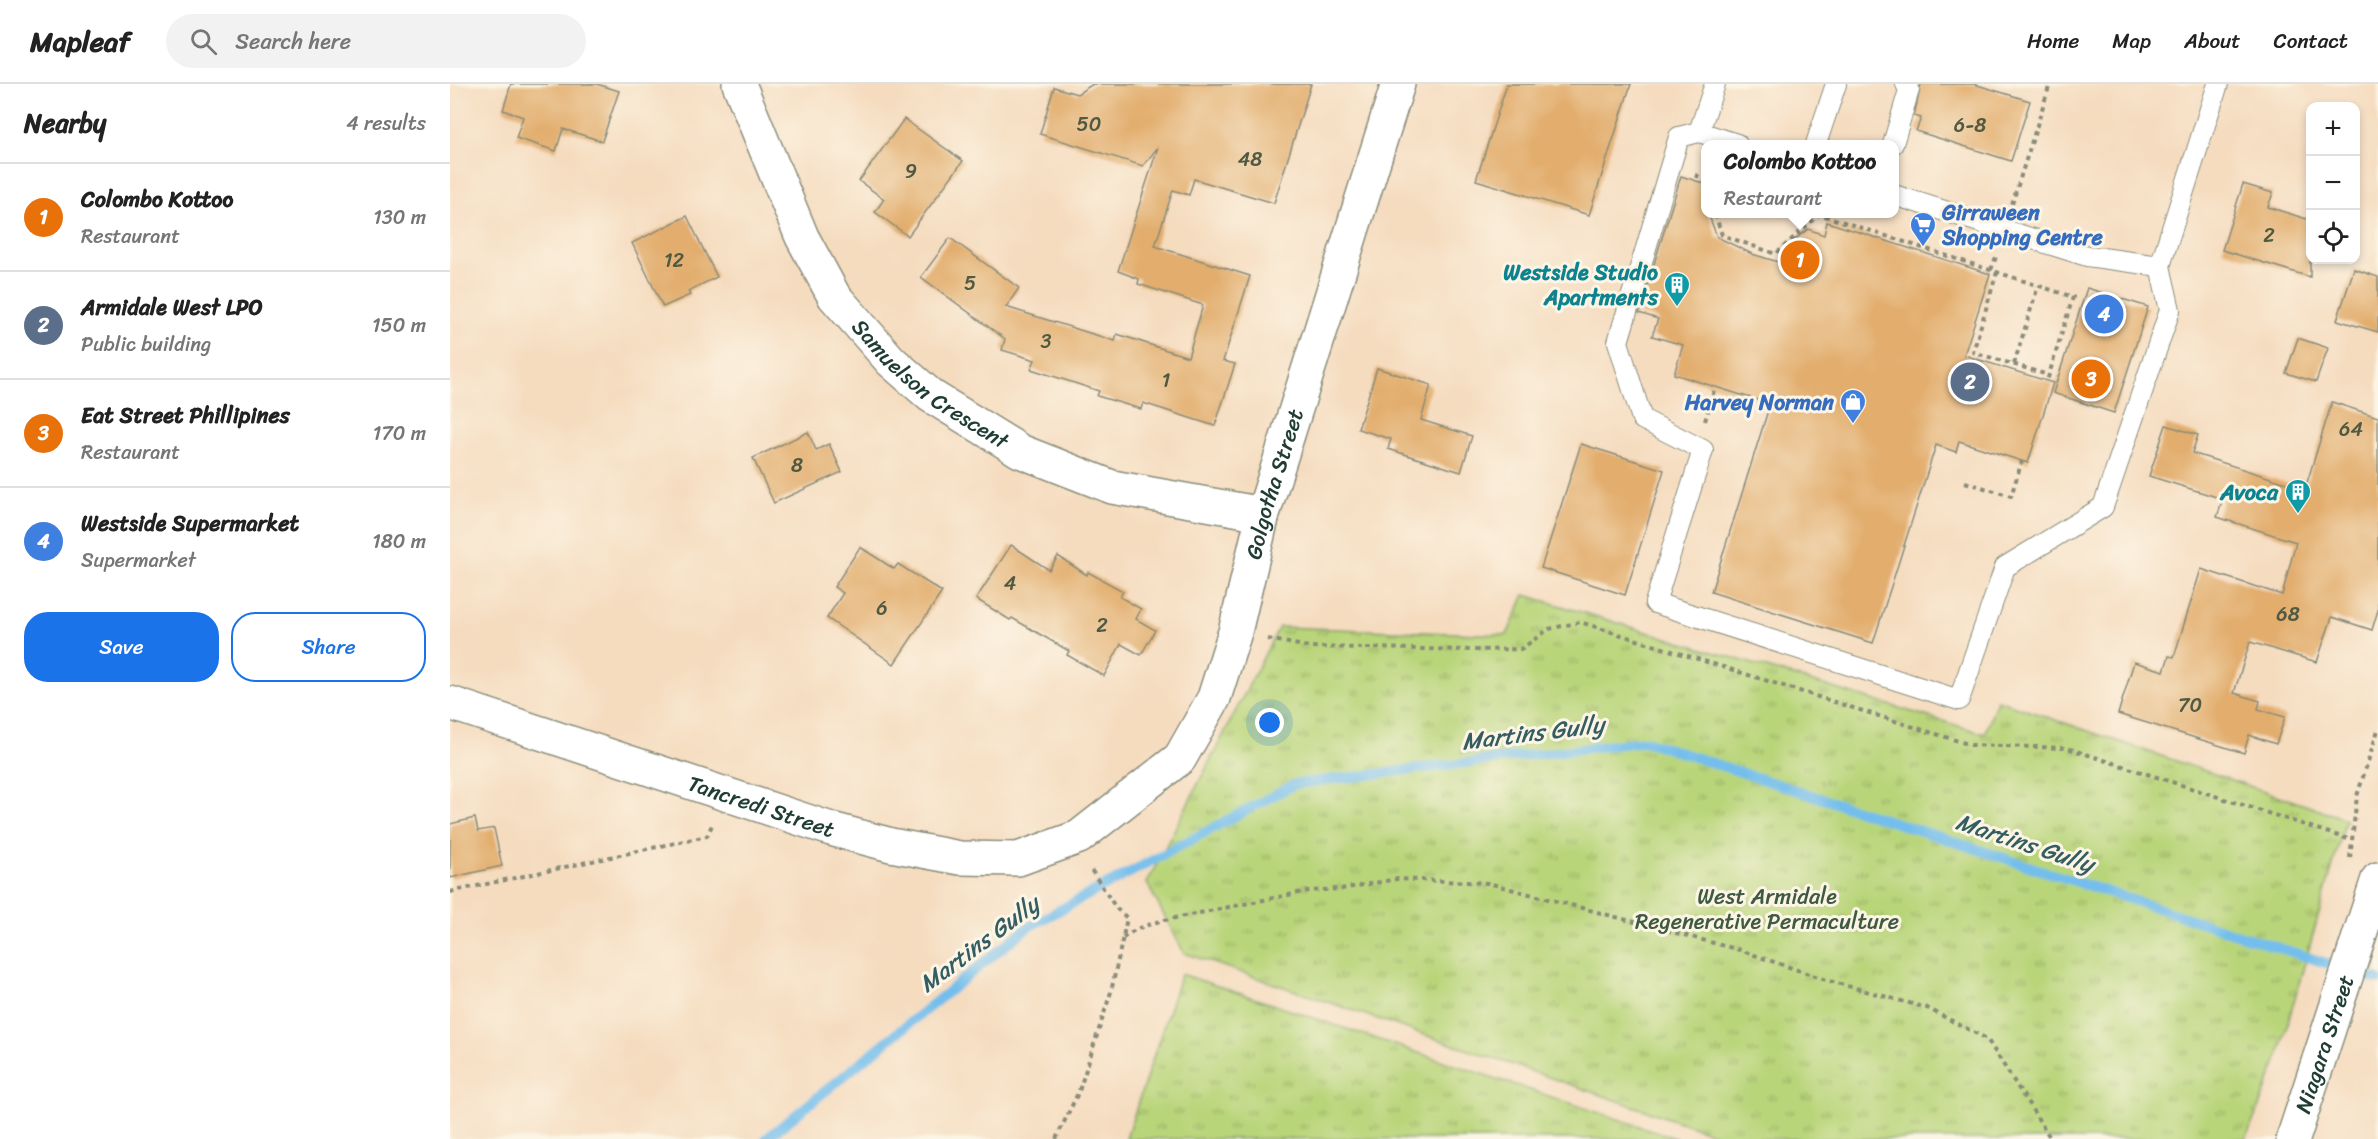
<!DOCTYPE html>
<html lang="en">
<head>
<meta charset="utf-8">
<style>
  body { margin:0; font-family:Sriracha,sans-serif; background:#f2f2f2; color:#222 }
  .controls { position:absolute; right:18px; top:18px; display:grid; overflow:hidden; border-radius:12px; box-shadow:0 3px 9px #0003 }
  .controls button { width:54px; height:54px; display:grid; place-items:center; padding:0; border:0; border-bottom:2px solid #e0e0e0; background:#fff; color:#222; font:30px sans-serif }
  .you { position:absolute; left:820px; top:639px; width:21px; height:21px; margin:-15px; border:4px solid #fff; border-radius:50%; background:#1a73e8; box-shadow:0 0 0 9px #1a73e833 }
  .badge { display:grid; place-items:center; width:39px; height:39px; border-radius:50%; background:#1a73e8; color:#fff; font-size:20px; font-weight:700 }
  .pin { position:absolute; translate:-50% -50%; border:3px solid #fff; box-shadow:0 2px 6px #0006 }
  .popup { position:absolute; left:1251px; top:56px; width:198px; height:78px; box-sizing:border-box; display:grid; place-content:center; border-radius:12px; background:#fff; filter:drop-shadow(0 2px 4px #0005); font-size:20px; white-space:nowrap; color:#767676 }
  .popup b { font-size:22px; color:#222 }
  .popup::after { content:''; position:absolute; left:50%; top:100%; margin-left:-12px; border:12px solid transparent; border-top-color:#fff }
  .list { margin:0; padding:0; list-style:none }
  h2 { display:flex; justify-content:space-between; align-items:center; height:78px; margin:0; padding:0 24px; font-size:26px }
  h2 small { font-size:20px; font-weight:400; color:#767676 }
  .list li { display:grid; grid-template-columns:39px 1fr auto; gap:18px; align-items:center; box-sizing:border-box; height:108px; padding:0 24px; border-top:2px solid #e0e0e0 }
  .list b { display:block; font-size:22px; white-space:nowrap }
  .list p { margin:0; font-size:20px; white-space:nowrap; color:#767676 }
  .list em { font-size:20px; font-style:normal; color:#767676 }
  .actions { display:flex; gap:12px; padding:18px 24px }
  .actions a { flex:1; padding:14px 0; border:2px solid #1a73e8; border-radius:24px; text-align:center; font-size:21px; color:#1a73e8 }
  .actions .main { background:#1a73e8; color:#fff }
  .icon { flex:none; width:33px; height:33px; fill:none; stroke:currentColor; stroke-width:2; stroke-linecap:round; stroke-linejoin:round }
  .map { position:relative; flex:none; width:1928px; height:1055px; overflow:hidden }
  header { display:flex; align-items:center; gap:36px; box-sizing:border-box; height:84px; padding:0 30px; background:#fff; border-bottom:2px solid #e0e0e0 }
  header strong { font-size:28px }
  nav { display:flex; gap:33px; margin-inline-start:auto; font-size:21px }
  .search { width:420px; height:54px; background:#f2f2f2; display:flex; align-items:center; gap:15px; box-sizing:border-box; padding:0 21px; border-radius:33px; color:#767676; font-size:22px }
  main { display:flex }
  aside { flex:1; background:#fff }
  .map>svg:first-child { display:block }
  .grass { fill:url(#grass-tufts); stroke:#6c8957; stroke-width:1.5 }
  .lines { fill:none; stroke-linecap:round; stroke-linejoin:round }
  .stream { stroke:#73beec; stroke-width:10 }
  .building { fill:#e2ad6d }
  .lane-casing { stroke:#8a8c7a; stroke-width:22 }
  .street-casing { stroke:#8a8c7a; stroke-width:36 }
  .secondary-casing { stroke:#8a8c7a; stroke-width:36 }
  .path { stroke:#8a8c7a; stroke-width:4; stroke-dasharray:4.5 4.5; stroke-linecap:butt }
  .lane { stroke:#fff; stroke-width:20 }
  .street { stroke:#fff; stroke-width:33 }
  .secondary { stroke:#fff; stroke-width:33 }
  .labels { text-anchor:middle; stroke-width:6; stroke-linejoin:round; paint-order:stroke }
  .number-label { font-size:20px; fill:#505942 }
  .shop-label { font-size:22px; font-weight:bold; fill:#366cbe; stroke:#fcf5e5; text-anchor:start }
  .culture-label { font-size:22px; font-weight:bold; fill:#0d838f; stroke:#fcf5e5; text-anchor:end }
  .street-label { font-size:22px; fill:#1f3d34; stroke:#fcf5e5 }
  .park-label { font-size:22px; fill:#3e5b42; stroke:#fcf5e5 }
  .water-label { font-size:24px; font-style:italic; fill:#345d62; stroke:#fcf5e5 }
</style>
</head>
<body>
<header>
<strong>Mapleaf</strong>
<div class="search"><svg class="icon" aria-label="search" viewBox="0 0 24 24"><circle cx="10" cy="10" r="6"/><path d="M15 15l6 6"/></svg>Search here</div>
<nav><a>Home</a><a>Map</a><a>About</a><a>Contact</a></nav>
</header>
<main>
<aside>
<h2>Nearby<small>4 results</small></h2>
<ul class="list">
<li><span class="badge" style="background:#e8710a">1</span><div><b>Colombo Kottoo</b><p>Restaurant</p></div><em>130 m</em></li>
<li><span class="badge" style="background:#5c6f8a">2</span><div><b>Armidale West LPO</b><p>Public building</p></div><em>150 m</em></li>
<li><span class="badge" style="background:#e8710a">3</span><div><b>Eat Street Phillipines</b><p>Restaurant</p></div><em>170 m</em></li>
<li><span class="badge" style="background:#3f7fe0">4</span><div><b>Westside Supermarket</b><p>Supermarket</p></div><em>180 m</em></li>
</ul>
<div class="actions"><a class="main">Save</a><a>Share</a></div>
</aside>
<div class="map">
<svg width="1928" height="1055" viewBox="0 0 1928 1055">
  <defs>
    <pattern id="grass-tufts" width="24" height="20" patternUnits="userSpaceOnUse" patternTransform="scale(1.5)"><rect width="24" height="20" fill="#b9d57a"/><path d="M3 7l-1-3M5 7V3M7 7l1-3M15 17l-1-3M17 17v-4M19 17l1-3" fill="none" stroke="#96ae65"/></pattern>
  </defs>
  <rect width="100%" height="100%" fill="#fcf5e5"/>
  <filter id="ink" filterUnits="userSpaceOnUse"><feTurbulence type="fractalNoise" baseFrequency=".0167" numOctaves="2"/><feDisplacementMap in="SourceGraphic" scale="12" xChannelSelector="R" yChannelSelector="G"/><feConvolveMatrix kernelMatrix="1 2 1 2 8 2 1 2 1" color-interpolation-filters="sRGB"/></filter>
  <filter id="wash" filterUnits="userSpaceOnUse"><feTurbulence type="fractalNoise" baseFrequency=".008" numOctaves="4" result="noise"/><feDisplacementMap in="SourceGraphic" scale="24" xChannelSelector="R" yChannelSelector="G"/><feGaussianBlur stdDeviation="1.35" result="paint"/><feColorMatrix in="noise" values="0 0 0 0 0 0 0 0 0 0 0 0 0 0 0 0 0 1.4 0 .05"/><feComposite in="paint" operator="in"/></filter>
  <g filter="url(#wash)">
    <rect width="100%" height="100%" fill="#f5dcbf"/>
    <g class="grass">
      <path d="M1075 511 1535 650 1547 616 1896 735 1826 980 1796 1055H1280L734 869 697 799 829 543 1057 551Z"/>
      <path d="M731 890 1228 1055H676Z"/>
    </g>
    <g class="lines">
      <path class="stream" d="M316 1055 578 843 845 700 1195 657 1928 896"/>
    </g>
    <g id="blocks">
      <g class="building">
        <path d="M61 0H147L169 7 152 57 113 45 106 67 66 54 73 33 53 26Z"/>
        <path d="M643 0H861L824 119 744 95 739 111 723 106 705 162 800 192 773 277 785 280 765 342 693 319 691 325 647 312 649 307 581 285 585 276 552 266 555 255 471 193 500 154 569 204 556 223 665 257 667 250 738 273 753 221 688 200 689 195 668 187 708 63 693 82 590 50 604 3 627 10Z"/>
        <path d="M1057 0H1181L1139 131 1026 96Z"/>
        <path d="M1471 0H1524L1580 17 1561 77 1466 47 1471 34 1464 32Z"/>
        <path d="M454 35 513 77 458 152 425 128 434 115 409 97Z"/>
        <path d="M1231 92 1256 100V129H1258L1267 153 1302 170 1335 180 1342 158 1358 145 1374 151 1377 138 1540 190 1514 271 1603 299 1578 379 1509 357 1506 368 1486 361 1423 559 1261 508 1320 320 1224 290 1233 261 1202 252 1208 235 1189 229Z"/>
        <path d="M1793 100 1823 109 1818 123 1860 136V193L1772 166Z"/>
        <path d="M237 132 267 193 238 207 240 211 213 223 182 159Z"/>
        <path d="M1904 185 1928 193V248L1887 236Z"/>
        <path d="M1637 204 1698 223 1664 329 1603 309Z"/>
        <path d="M1848 254 1878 264 1866 298 1836 289Z"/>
        <path d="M927 284 981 301 971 336 1022 352 1011 388 938 365 941 355 908 345Z"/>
        <path d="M1882 318 1928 333V526L1922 546 1882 533 1867 578 1800 558 1784 609 1810 617 1808 625 1835 633 1826 660 1799 651 1794 669 1668 630 1684 578 1714 587 1719 572 1724 573 1751 485 1832 511 1846 458 1767 433 1773 415 1699 392 1716 341 1748 351 1742 369 1855 405Z"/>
        <path d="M358 348 366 366 379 360 392 388 324 419 303 374Z"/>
        <path d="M1131 360 1214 386 1175 511 1091 484Z"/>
        <path d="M561 461 599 486 608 472 637 491 638 488 673 507 670 513 691 525 686 535 705 546 691 571 671 560 654 592 617 571 619 567 562 534 560 536 526 515Z"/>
        <path d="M410 463 444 485 448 480 492 508 444 580 377 534 393 509 384 503Z"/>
        <path d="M25 734 28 747 44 744 52 782 0 794V740Z"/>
      </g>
    </g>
  </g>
  <g filter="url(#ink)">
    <use href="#blocks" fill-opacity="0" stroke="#8a8c7a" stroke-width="1.5"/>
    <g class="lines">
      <defs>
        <g id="lane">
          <path d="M1249 48 1265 0"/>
          <path d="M1287 60 1249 48 1229 53 1168 258 1192 335 1253 366 1205 519 1509 616 1555 483 1653 423 1720 226 1710 182 1768 0"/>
          <path d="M1366 60 1386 0"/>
          <path d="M1443 60 1459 6 1456 0"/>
          <path d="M1444 111 1637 172 1710 182"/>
        </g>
        <g id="street">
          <path id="s1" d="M289 0 352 153 384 212 441 277 481 312 570 367 662 403 813 430"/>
          <path id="s2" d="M0 619 381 745 441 761 510 774 568 775 629 753 730 674 764 614 785 548 813 430 948 0"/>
        </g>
        <g id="secondary">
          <path id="s3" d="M1843 1055 1928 795"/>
        </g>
      </defs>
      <use href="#lane" class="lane-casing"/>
      <use href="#street" class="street-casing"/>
      <use href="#secondary" class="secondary-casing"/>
      <g class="path">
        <path d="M1245 91 1256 95"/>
        <path d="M1562 120 1600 0"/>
        <path d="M1265 130 1272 151 1326 170 1369 130 1623 213 1597 297"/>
        <path d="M1344 130 1356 142"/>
        <path d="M1541 186 1546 173"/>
        <path d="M1547 188 1523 268 1598 291"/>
        <path d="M1564 280 1588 202"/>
        <path d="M1255 337 1265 303"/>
        <path d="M1515 398 1561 412 1572 377"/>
        <path d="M818 555 859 563 1026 566 1071 565 1099 545 1130 538 1521 661 1617 664 1901 756"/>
        <path d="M1900 774 1907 712 1928 646"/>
        <path d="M0 808 257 752 262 741"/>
        <path d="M673 854 686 845 710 837 858 807 891 805 947 795 1038 799 1290 866 1376 896 1477 924 1537 955 1601 1055"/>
        <path d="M606 1055 629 1007 661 908 677 834 666 824 640 784"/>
      </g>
      <use href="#lane" class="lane"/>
      <use href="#street" class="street"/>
      <use href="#secondary" class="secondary"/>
    </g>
  </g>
  <defs>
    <symbol id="supermarket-pin" viewBox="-11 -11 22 30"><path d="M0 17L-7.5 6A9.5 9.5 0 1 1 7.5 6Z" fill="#3f7fe0" stroke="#fcf5e5"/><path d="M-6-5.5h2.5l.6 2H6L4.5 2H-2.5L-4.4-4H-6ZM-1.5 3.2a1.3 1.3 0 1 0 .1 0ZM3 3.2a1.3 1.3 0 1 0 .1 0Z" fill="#fff"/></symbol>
    <symbol id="building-pin" viewBox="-11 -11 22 30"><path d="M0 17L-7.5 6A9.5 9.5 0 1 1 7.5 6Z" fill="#0f9aa8" stroke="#fcf5e5"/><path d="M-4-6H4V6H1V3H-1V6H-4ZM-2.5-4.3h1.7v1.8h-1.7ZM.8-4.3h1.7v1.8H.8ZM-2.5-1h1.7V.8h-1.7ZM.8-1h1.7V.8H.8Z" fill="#fff"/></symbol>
    <symbol id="shop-pin" viewBox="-11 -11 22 30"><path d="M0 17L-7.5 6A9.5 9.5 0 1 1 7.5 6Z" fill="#3f7fe0" stroke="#fcf5e5"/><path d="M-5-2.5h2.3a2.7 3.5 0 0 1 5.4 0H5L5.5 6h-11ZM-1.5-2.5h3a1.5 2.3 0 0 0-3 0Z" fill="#fff"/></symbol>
  </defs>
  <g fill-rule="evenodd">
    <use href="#supermarket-pin" x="1458" y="126" width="30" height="40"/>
    <use href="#building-pin" x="1212" y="186" width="30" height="40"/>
    <use href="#shop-pin" x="1388" y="303" width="30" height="40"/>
    <use href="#building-pin" x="1833" y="393" width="30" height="40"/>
  </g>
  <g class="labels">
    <g class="number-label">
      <text x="639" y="47">50</text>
      <text x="1520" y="48">6-8</text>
      <text x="800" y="82">48</text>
      <text x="461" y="94">9</text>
      <text x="1819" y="158">2</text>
      <text x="224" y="183">12</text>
      <text x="520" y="206">5</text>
      <text x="596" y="264">3</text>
      <text x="716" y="303">1</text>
      <text x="1901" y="352">64</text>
      <text x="347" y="388">8</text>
      <text x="560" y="506">4</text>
      <text x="432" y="531">6</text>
      <text x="1838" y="537">68</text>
      <text x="652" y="548">2</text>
      <text x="1740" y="628">70</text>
    </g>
    <g class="shop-label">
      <text x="1492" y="136">Girraween<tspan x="1492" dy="25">Shopping Centre</tspan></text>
      <text x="1384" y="326" text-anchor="end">Harvey Norman</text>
    </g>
    <g class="culture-label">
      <text x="1208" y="196">Westside Studio<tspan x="1208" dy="25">Apartments</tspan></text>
      <text x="1828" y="416">Avoca</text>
    </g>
    <g class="street-label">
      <text dy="8" stroke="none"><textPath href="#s1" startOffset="364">Samuelson Crescent</textPath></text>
      <text dy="8" stroke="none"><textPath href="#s2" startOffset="1076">Golgotha Street</textPath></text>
      <text dy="8" stroke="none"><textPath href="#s2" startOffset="328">Tancredi Street</textPath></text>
      <text dy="8" stroke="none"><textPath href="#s3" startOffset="100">Niagara Street</textPath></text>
    </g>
    <g class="park-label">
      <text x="1317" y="820">West Armidale<tspan x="1317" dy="25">Regenerative Permaculture</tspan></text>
    </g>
    <g class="water-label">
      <text transform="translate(1083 649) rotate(-7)" y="8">Martins Gully</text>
      <text transform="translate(1575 759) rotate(18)" y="8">Martins Gully</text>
      <text transform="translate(529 860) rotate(-37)" y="8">Martins Gully</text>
    </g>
  </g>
</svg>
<div class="controls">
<button>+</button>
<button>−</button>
<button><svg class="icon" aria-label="locate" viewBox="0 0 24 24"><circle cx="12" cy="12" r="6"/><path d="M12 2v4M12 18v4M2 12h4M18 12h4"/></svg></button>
</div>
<div class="you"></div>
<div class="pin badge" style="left:1350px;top:176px;background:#e8710a">1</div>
<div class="popup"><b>Colombo Kottoo</b>Restaurant</div>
<div class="pin badge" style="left:1520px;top:298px;background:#5c6f8a">2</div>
<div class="pin badge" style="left:1641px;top:295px;background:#e8710a">3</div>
<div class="pin badge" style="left:1654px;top:230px;background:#3f7fe0">4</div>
</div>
</main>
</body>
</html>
